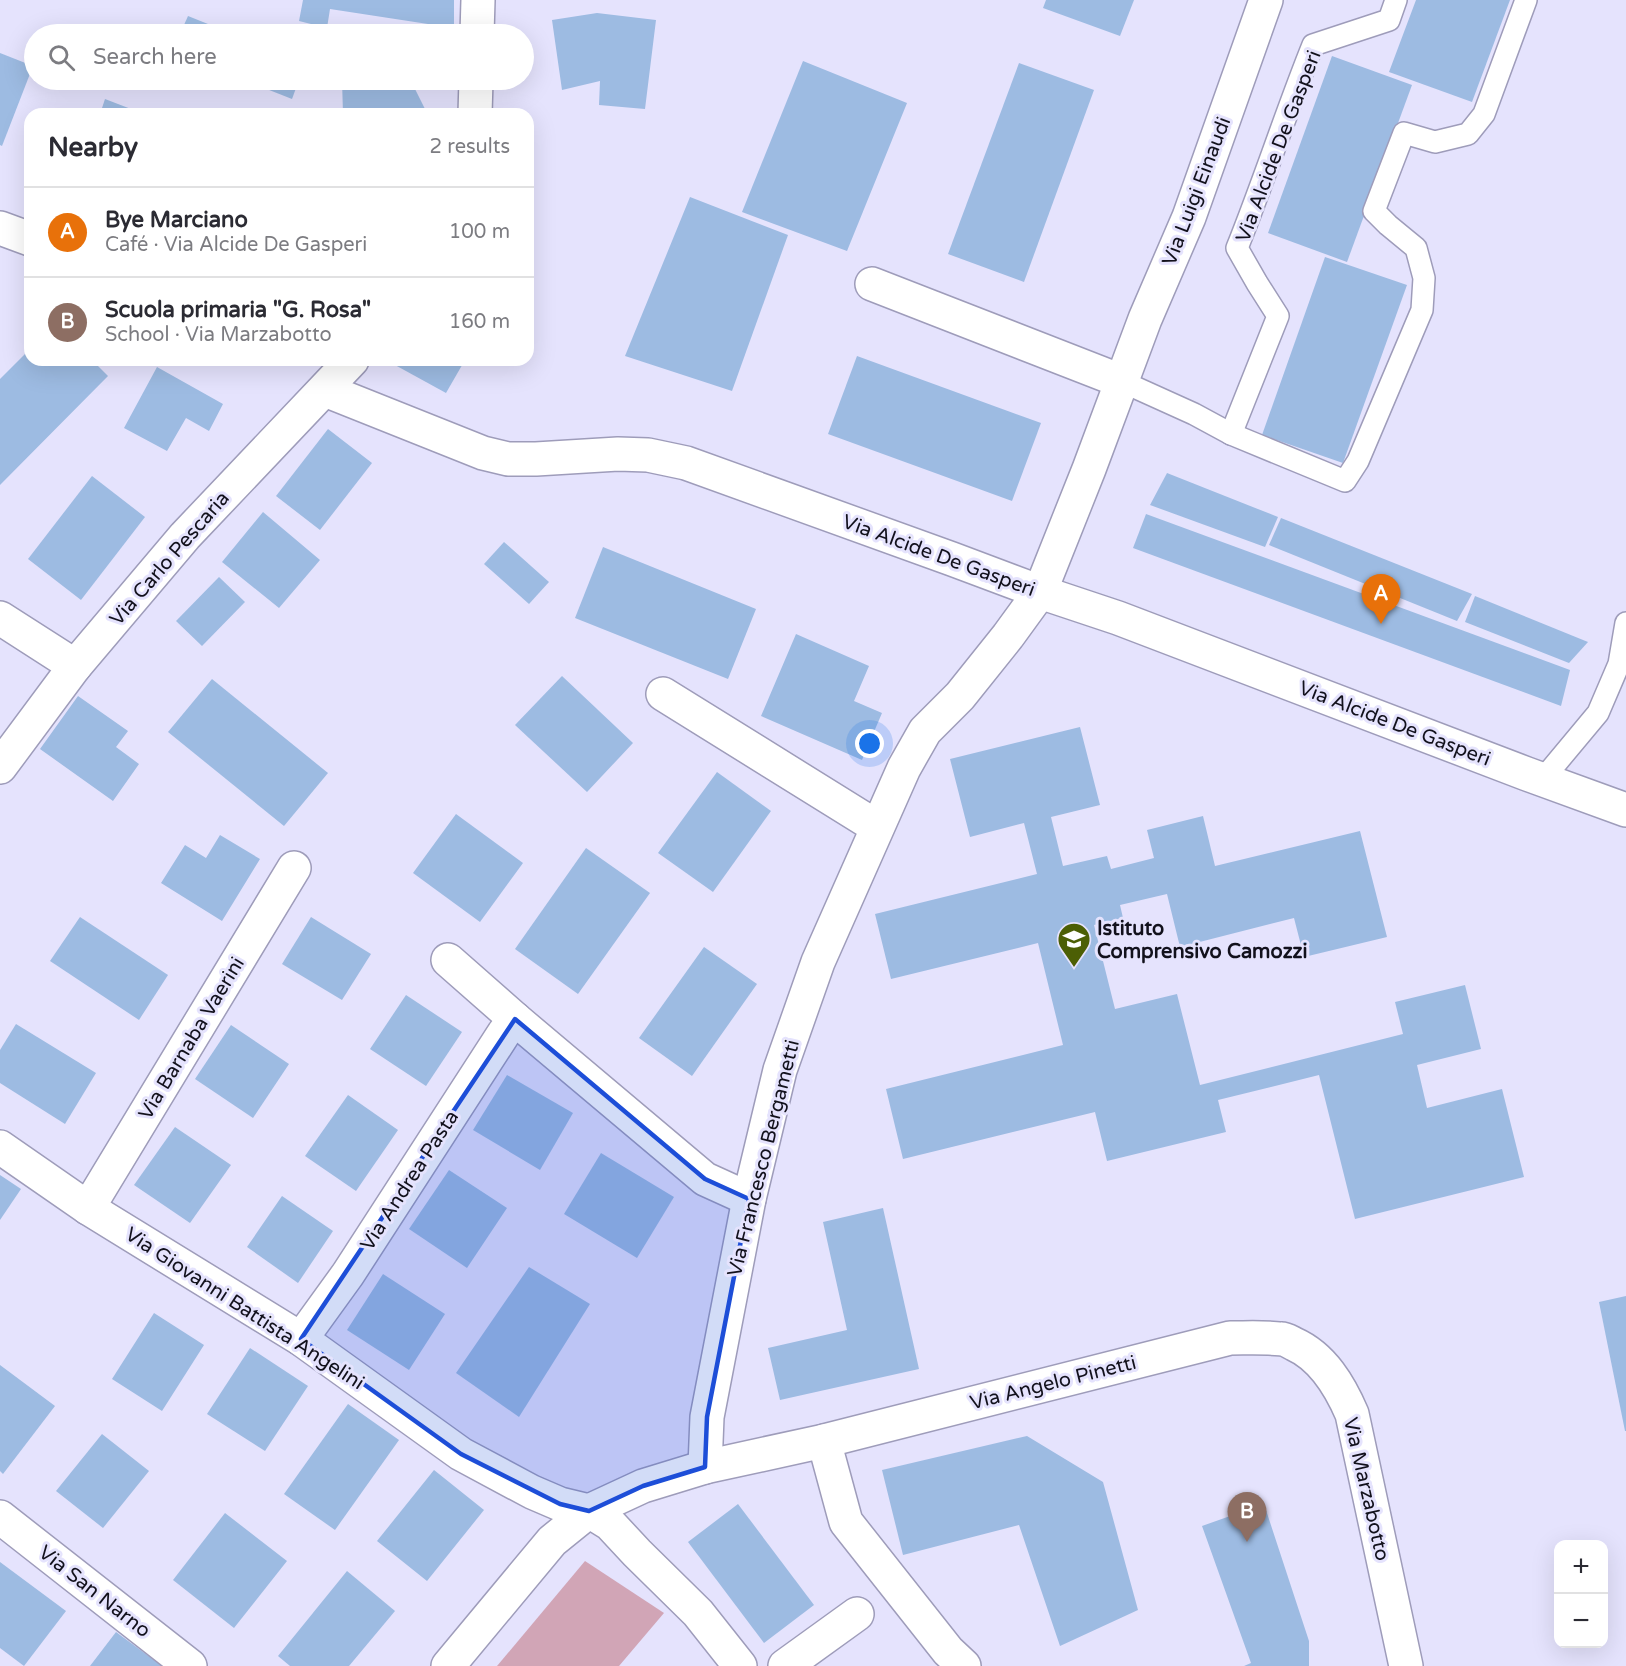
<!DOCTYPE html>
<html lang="en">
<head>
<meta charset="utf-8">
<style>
  body { margin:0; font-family:"Varela Round",sans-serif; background:#f2f2f3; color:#2b2b33 }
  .controls { position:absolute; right:18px; bottom:18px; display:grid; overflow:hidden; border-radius:12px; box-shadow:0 6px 24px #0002 }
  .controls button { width:54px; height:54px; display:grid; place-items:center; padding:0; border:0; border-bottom:2px solid #e1e1e2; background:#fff; color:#2b2b33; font:30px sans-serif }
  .you { position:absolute; left:870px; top:744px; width:21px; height:21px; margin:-15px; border:4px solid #fff; border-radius:50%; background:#1a73e8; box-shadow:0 0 0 9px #1a73e833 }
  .badge { display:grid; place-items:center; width:39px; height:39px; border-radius:50%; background:#0b8043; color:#fff; font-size:20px; font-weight:700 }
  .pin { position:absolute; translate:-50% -50px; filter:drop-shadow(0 2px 3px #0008) }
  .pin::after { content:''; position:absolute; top:32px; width:21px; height:18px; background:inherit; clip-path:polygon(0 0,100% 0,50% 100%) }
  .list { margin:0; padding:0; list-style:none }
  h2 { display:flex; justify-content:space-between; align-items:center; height:78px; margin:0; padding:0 24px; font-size:26px }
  h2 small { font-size:20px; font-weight:400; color:#7c7c81 }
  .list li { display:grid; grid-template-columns:39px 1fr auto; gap:18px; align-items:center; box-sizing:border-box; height:90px; padding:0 24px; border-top:2px solid #e1e1e2 }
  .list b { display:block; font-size:22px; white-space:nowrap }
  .list p { margin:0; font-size:20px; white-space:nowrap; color:#7c7c81 }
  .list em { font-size:20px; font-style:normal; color:#7c7c81 }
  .icon { flex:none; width:33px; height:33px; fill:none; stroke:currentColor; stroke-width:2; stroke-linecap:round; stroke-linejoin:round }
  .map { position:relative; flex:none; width:1626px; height:1666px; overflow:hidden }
  .search { position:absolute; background:#fff; box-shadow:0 6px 24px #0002; left:24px; top:24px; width:510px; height:66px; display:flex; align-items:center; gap:15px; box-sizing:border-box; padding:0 21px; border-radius:33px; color:#7c7c81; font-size:22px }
  .panel { position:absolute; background:#fff; box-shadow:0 6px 24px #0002; left:24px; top:108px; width:510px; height:258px; border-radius:18px }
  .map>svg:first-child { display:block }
  .green { fill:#d1a5b6 }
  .building { fill:#9dbbe2 }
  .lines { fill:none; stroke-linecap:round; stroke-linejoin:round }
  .service-casing { stroke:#9e9cba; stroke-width:24 }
  .minor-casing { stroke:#9e9cba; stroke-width:36 }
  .service { stroke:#fff; stroke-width:21 }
  .minor { stroke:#fff; stroke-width:33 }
  .marked { fill:#1d4ed8; fill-opacity:0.2; stroke:#1d4ed8; stroke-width:4.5; stroke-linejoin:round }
  .labels { text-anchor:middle; stroke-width:6; stroke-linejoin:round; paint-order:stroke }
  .street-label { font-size:20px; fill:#12111c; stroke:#e5e3fd }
  .poi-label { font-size:20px; font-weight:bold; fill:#12111c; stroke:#e5e3fd; text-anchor:start }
</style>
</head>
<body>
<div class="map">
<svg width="1626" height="1666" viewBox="0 0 1626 1666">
  <rect width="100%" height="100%" fill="#e5e3fd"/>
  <path class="green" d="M585 1561 664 1613 619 1666H497Z"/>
  <g class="building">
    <path d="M303 0H454V28L330 9 327 28 299 21Z"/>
    <path d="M1046 0H1134L1120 36 1043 8Z"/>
    <path d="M1416 0H1510L1472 102 1389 72Z"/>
    <path d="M597 13 656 20 645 109 599 105 600 81 562 90 552 20Z"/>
    <path d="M188 16 233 34H180Z"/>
    <path d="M0 53 33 66 2 146 0 145Z"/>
    <path d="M1332 56 1412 85 1347 262 1268 233Z"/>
    <path d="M803 61 907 103 847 251 742 212Z"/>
    <path d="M1019 63 1094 90 1024 282 948 254Z"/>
    <path d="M244 80H299L292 99Z"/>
    <path d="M342 80H399V85H413L425 109 421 114H343Z"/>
    <path d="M105 99 144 114H100Z"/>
    <path d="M690 197 788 235 732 391 625 356Z"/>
    <path d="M1325 257 1407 285 1343 463 1262 435Z"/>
    <path d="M30 349V360H92L108 376 0 485V379Z"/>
    <path d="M857 356 1041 423 1012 501 828 434Z"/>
    <path d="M398 360H465L446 393 395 365Z"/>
    <path d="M157 367 223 404 209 431 186 418 167 451 124 428Z"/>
    <path d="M328 429 372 463 320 530 276 496Z"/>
    <path d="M1167 473 1278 517 1265 547 1150 505Z"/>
    <path d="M92 476 145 517 81 600 28 559Z"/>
    <path d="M263 512 320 560 279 608 222 562Z"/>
    <path d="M1146 514 1570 670 1561 706 1133 548Z"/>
    <path d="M1281 518 1472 594 1457 621 1269 545Z"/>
    <path d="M504 542 549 582 529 604 484 564Z"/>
    <path d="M603 547 756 609 728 679 575 618Z"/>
    <path d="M219 577 245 602 202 646 176 621Z"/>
    <path d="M1475 596 1588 642 1569 663 1465 622Z"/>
    <path d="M796 634 869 666 854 701 882 713 862 760 761 716Z"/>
    <path d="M562 676 633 743 587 792 515 725Z"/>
    <path d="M212 679 328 773 284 826 168 732Z"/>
    <path d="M78 696 128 731 116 747 139 764 113 801 40 749Z"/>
    <path d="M1080 727 1100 805 1051 817 1063 866 1107 856 1111 869 1154 858 1147 830 1203 816 1215 866 1360 831 1387 937 1304 957 1294 918 1180 947 1167 894 1120 905 1123 918 1094 925 1115 1009 1177 994 1200 1085 1403 1034 1395 1002 1465 985 1481 1049 1417 1065 1427 1108 1502 1089 1524 1177 1355 1219 1319 1075 1218 1100 1226 1132 1107 1161 1095 1112 903 1159 886 1089 1063 1045 1038 943 891 979 875 914 1037 874 1024 823 970 837 950 759Z"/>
    <path d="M717 772 771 811 713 892 658 853Z"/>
    <path d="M456 814 523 863 480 922 413 873Z"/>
    <path d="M220 835 260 859 222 921 161 883 185 845 206 858Z"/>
    <path d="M586 848 650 893 578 994 515 949Z"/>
    <path d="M80 917 168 975 139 1020 50 961Z"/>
    <path d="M311 917 371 954 342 1000 282 964Z"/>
    <path d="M704 947 757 984 692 1076 639 1038Z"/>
    <path d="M406 995 462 1032 426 1086 370 1049Z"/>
    <path d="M16 1024 96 1073 65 1124 0 1083V1050Z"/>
    <path d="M231 1025 289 1064 253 1118 195 1079Z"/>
    <path d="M507 1075 573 1113 540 1170 473 1130Z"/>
    <path d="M348 1095 398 1130 356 1191 305 1156Z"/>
    <path d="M175 1127 231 1165 190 1223 134 1185Z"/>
    <path d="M601 1153 674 1197 637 1258 564 1214Z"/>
    <path d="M449 1170 507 1208 467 1268 409 1229Z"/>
    <path d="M0 1175 21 1189 0 1220Z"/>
    <path d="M282 1196 333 1231 298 1283 247 1247Z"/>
    <path d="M883 1208 919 1369 780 1400 768 1348 847 1330 823 1222Z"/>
    <path d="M529 1267 590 1304 519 1417 456 1373Z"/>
    <path d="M383 1274 445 1314 409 1370 347 1330Z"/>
    <path d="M1626 1296V1431H1625L1599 1302Z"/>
    <path d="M154 1313 204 1345 162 1411 112 1379Z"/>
    <path d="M250 1348 308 1386 265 1451 207 1414Z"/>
    <path d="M0 1365 55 1406 3 1474 0 1471Z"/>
    <path d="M348 1404 399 1440 335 1530 284 1494Z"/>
    <path d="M102 1434 149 1471 103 1528 56 1491Z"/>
    <path d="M1027 1436 1103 1482 1138 1610 1060 1646 1019 1525 903 1555 882 1470Z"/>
    <path d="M434 1470 484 1510 427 1581 377 1541Z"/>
    <path d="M738 1504 814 1605 764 1643 688 1542Z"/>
    <path d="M1264 1504 1309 1641V1666H1244L1251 1663 1202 1526Z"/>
    <path d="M225 1513 287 1561 234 1628 173 1580Z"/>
    <path d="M0 1562 66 1611 24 1666 0 1648Z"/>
    <path d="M347 1571 395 1611 349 1666H290L278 1656Z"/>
    <path d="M116 1632 162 1666H90Z"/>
  </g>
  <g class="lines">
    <defs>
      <g id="service">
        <path d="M1121 381 1194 414 1231 434 1345 481 1358 461 1422 310 1424 278 1416 248 1388 225 1374 211 1404 133 1435 142 1468 134 1484 114 1526 0"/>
        <path d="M1231 434 1278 316 1257 283 1237 248C1264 181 1286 112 1313 45L1389 20 1396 0"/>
        <path d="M1543 779 1598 713 1619 664 1626 623"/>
      </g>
      <g id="minor">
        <path d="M477 34 478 0"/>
        <path d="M475 114 476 80"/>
        <path d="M0 228 30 239"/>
        <path d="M872 284 1121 381"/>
        <path d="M325 390 483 453 508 459H536L618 454 648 455 686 463 952 559 1040 592 1118 618 1527 774 1626 810"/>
        <path d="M0 618 75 666"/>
        <path d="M663 694 877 827"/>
        <path d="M0 767 75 666 185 536 352 360"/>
        <path d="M448 960 515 1019 705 1179 749 1199"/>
        <path d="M0 1147 88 1208 301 1339 461 1454 532 1492 560 1504 589 1511 610 1524 637 1553 698 1613 740 1666"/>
        <path d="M88 1208 294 868"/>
        <path d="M301 1339 348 1274 504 1033 515 1019"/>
        <path d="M824 1441 846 1522 948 1651 964 1666"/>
        <path d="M705 1467 707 1417 749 1199 780 1070 818 962 904 768 925 731 960 696 1008 636 1040 592 1089 469 1145 319 1189 217 1266 0"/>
        <path d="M0 1517 190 1666"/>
        <path d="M448 1666 552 1541 589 1511 643 1486 705 1467 824 1441 1230 1338C1247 1338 1265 1337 1281 1339 1286 1339 1290 1342 1294 1344 1323 1357 1340 1386 1352 1414L1406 1666"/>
        <path d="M785 1666 857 1614"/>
      </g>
    </defs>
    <use href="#service" class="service-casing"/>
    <use href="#minor" class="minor-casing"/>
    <use href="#service" class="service"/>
    <use href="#minor" class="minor"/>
  </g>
  <path class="marked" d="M515 1019 705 1179 749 1199 707 1417 705 1467 643 1486 589 1511 560 1504 461 1454 301 1339Z"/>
  <defs>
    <symbol id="school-pin" viewBox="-11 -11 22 30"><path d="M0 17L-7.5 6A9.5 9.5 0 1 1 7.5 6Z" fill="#4c5f05" stroke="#e5e3fd"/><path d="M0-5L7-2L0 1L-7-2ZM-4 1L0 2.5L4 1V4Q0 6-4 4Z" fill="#fff"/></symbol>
  </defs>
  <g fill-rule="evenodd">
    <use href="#school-pin" x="1055" y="920" width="38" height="52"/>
  </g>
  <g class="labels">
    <g class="street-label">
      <text transform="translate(1278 146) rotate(-69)" y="7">Via Alcide De Gasperi</text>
      <text transform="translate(1196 191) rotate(-69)" y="7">Via Luigi Einaudi</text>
      <text transform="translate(939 555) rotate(20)" y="7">Via Alcide De Gasperi</text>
      <text transform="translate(169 558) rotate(-49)" y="7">Via Carlo Pescaria</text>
      <text transform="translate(1395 723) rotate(21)" y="7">Via Alcide De Gasperi</text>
      <text transform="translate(191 1038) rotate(-59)" y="7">Via Barnaba Vaerini</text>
      <text transform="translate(763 1158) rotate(-76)" y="7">Via Francesco Bergametti</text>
      <text transform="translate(409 1180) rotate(-57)" y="7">Via Andrea Pasta</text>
      <text transform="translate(245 1308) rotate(33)" y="7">Via Giovanni Battista Angelini</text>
      <text transform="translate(1053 1382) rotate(-14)" y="7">Via Angelo Pinetti</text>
      <text transform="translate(1367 1489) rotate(77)" y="7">Via Marzabotto</text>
      <text transform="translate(95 1591) rotate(38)" y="7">Via San Narno</text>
    </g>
    <g class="poi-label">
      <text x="1097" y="935">Istituto<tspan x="1097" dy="23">Comprensivo Camozzi</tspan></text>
    </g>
  </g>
</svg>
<div class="controls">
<button>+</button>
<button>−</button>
</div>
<div class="you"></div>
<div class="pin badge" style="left:1381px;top:624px;background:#e8710a">A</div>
<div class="pin badge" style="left:1247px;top:1542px;background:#8d6e63">B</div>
<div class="search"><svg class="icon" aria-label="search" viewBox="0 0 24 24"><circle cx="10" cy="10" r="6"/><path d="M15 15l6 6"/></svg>Search here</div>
<section class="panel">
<h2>Nearby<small>2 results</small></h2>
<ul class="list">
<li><span class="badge" style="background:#e8710a">A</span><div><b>Bye Marciano</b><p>Café · Via Alcide De Gasperi</p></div><em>100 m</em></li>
<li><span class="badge" style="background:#8d6e63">B</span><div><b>Scuola primaria &quot;G. Rosa&quot;</b><p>School · Via Marzabotto</p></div><em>160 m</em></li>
</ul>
</section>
</div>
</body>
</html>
